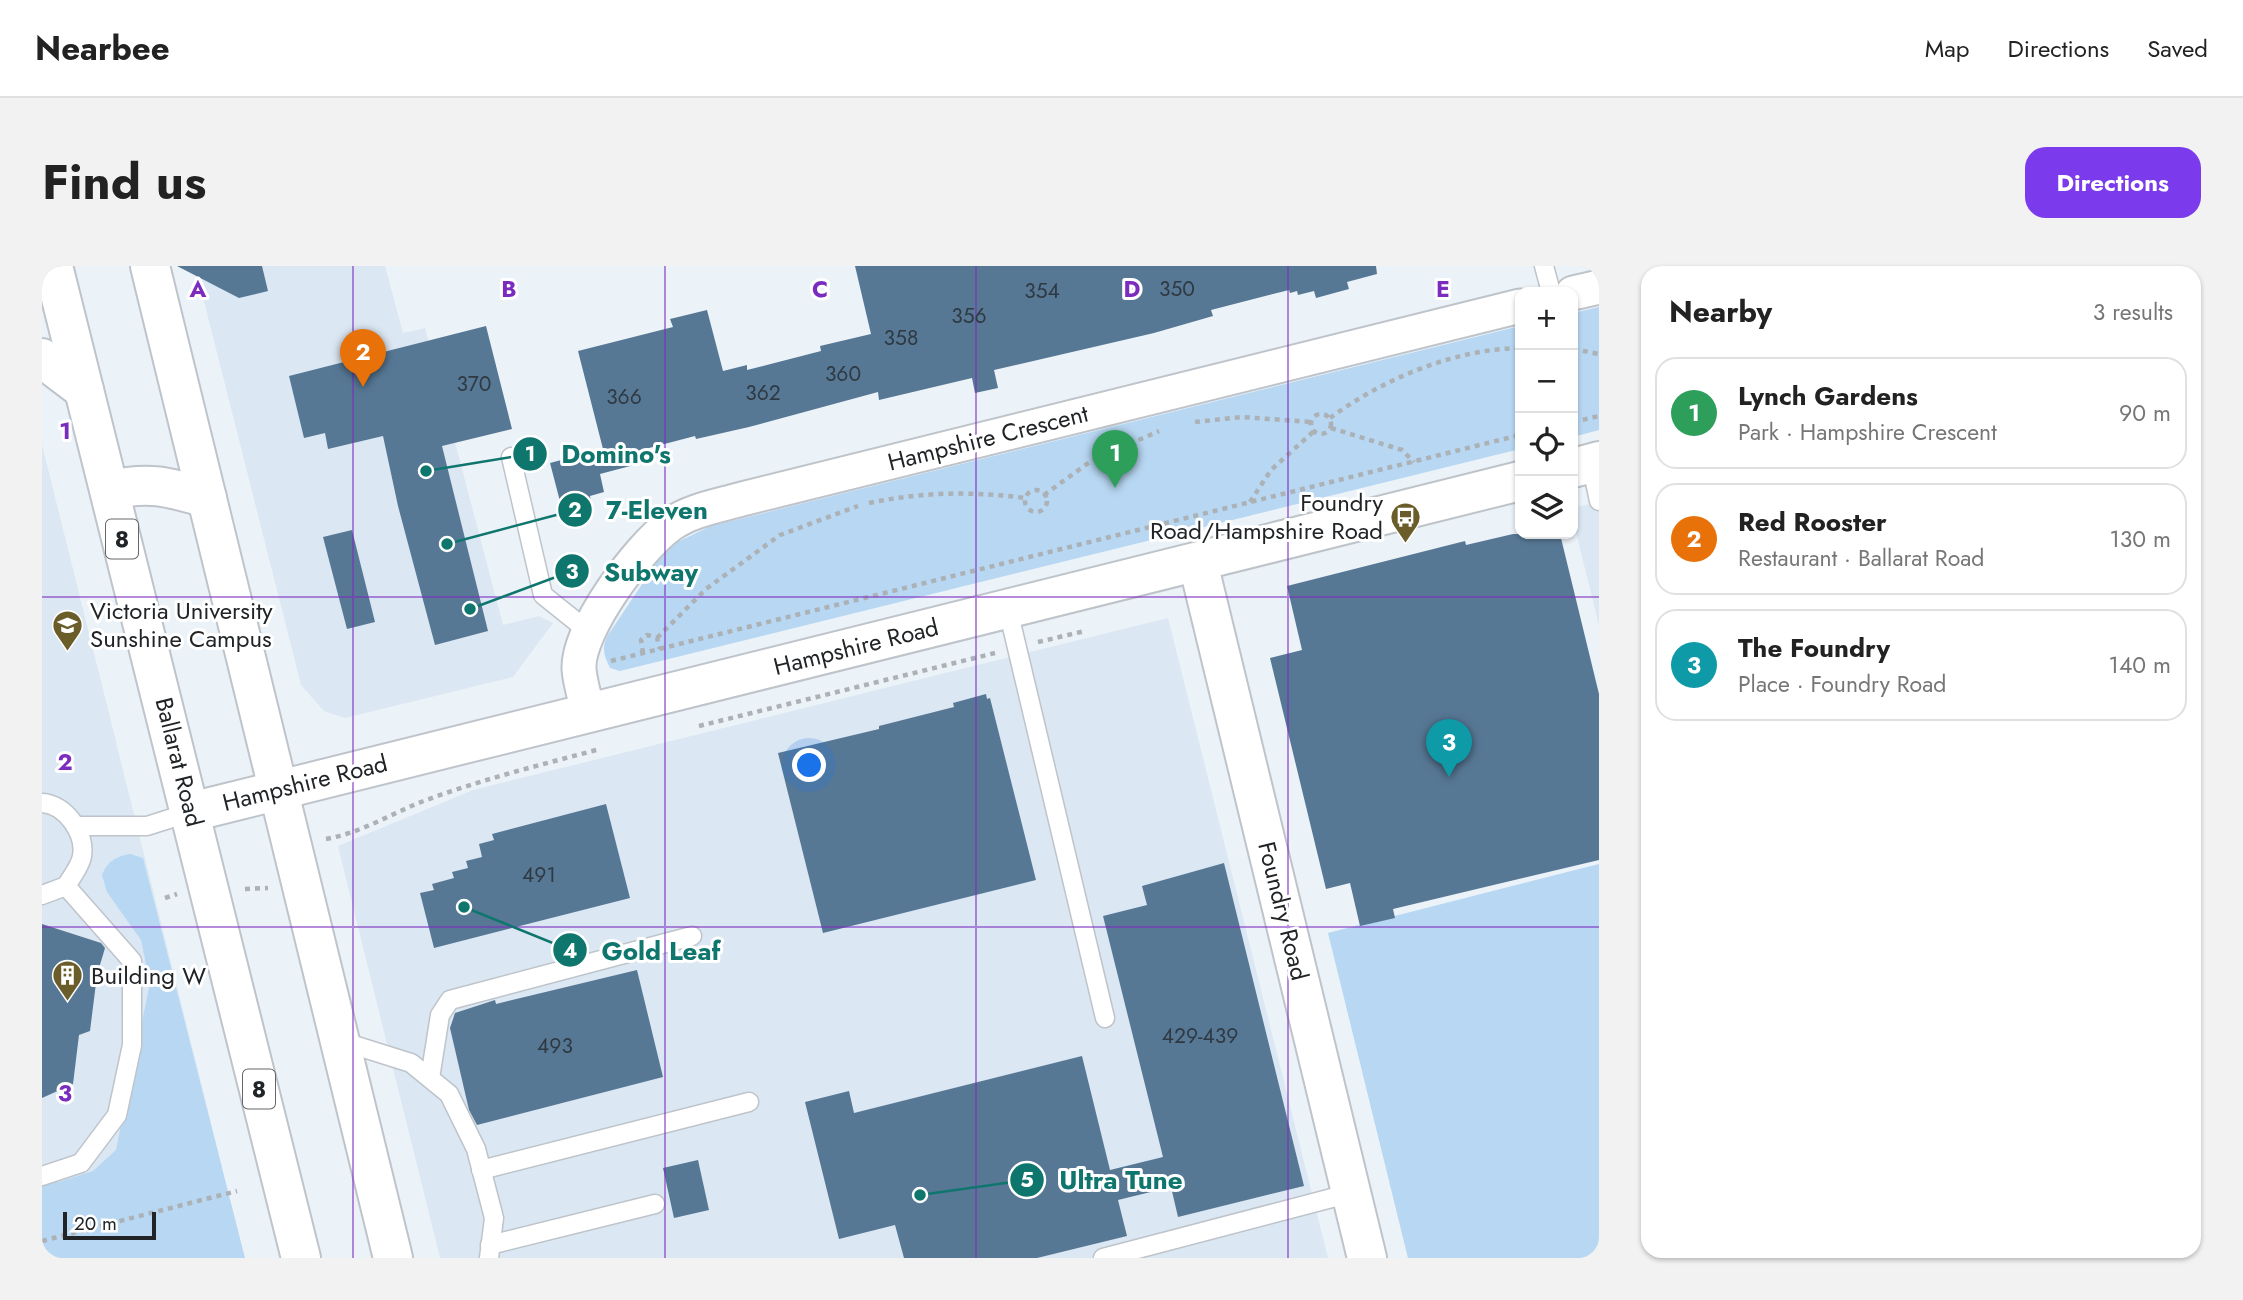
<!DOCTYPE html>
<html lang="en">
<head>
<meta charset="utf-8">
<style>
  body { margin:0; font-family:Jost,sans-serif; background:#f2f2f2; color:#222 }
  .controls { position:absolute; right:21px; top:21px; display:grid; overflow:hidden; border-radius:14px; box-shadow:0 2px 5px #0004 }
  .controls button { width:63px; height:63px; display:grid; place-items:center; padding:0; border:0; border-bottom:2px solid #e0e0e0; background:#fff; color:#222; font:35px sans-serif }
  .scale { position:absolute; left:21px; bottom:18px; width:93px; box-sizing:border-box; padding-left:7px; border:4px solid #212426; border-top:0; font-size:19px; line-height:24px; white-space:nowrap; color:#212426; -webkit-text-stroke:5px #fff; paint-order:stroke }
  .you { position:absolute; left:768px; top:500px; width:24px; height:24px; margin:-18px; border:5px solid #fff; border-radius:50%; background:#1a73e8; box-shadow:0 0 0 10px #1a73e833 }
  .badge { display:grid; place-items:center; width:46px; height:46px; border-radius:50%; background:#7c3aed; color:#fff; font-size:23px; font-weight:700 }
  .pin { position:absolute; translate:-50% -58px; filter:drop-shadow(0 2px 4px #0008) }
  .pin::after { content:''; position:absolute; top:37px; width:24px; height:21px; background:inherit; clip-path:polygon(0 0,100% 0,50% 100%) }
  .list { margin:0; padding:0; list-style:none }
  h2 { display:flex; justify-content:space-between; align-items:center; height:91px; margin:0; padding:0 28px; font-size:30px }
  h2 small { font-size:23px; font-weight:400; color:#767676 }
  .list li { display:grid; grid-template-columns:46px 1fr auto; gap:21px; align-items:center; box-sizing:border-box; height:112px; margin:0 14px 14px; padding:0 14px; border:2px solid #e0e0e0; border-radius:21px }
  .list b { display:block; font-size:26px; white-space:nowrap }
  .list p { margin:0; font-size:23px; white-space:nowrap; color:#767676 }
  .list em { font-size:23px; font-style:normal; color:#767676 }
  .icon { flex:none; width:38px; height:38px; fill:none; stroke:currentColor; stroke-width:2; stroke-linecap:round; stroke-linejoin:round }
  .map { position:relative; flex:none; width:1557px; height:992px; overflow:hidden; border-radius:21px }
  header { display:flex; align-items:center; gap:42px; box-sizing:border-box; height:98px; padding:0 35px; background:#fff; border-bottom:2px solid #e0e0e0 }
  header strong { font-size:33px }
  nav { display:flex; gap:38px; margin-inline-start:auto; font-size:24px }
  .intro { display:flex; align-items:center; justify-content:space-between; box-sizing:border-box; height:168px; padding:0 42px }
  h1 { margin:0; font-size:49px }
  .button { padding:18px 32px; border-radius:21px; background:#7c3aed; color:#fff; font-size:24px; font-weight:700 }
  main { display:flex; gap:42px; padding:0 42px }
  aside { flex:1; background:#fff; border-radius:21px; box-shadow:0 2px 5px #0004 }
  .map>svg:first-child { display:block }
  .built { fill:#dbe7f3 }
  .green { fill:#b7d7f2 }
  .building { fill:#577895 }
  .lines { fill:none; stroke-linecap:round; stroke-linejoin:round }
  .service-casing { stroke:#bec4ca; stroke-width:21 }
  .minor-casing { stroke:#bec4ca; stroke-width:37 }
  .tertiary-casing { stroke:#bec4ca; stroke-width:42 }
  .trunk-casing { stroke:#bec4ca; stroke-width:42 }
  .path { stroke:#acb1b6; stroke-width:4.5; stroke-dasharray:5 5; stroke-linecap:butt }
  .service { stroke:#fff; stroke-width:18 }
  .minor { stroke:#fff; stroke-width:33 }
  .tertiary { stroke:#fff; stroke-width:38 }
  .trunk { stroke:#fff; stroke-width:38 }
  .grid { fill:none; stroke:#7b2cbf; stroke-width:2; stroke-opacity:0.55 }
  .labels { text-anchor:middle; stroke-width:6; stroke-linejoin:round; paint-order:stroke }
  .number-label { font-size:21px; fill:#2e3942 }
  .shield { fill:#fff; stroke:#646667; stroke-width:2 }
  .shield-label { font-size:23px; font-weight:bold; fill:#212426 }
  .street-label { font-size:24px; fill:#212426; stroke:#fff }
  .poi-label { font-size:24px; fill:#212426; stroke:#fff; text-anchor:start }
  .grid-label { font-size:23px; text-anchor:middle; font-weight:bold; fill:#7b2cbf; stroke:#fff; stroke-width:6; stroke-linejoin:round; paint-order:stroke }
  .leader { fill:none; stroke:#0f766e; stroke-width:2.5 }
  .callout-dot { fill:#0f766e; stroke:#fff; stroke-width:2.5 }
  .mark-label { font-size:21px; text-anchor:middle; font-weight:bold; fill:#fff }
  .callout-label { font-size:26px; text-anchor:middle; font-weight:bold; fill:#0f766e; stroke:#fff; stroke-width:6; stroke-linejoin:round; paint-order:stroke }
</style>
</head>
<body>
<header>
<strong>Nearbee</strong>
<nav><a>Map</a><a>Directions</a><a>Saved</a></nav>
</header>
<div class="intro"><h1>Find us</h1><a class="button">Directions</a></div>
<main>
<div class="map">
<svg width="1557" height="992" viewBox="0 0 1557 992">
  <rect width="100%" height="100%" fill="#ebf2f8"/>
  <g class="built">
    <path d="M153 0H343L361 67 383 62 461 359 497 350 511 357 471 411 303 452 282 445 259 419Z"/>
    <path d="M0 179 180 901 0 946Z"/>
    <path d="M1557 236V359L1531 255V242Z"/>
    <path d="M1126 352 1286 992H398L296 580 431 524Z"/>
  </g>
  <g class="green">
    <path d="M1557 41V164L1531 171V47Z"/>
    <path d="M1478 60V183L578 405 568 402C562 390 559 381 566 369L625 281 669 260Z"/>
    <path d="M88 588 101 592 203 992H0V915L17 916 51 905 74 884 108 717 99 674 65 626 60 609C66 595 73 591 88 588Z"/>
    <path d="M1557 598V992H1366L1286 667Z"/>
  </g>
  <g class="building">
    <path d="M135 0H220L226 25 197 32Z"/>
    <path d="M813 0H1334L1335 8 1305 16 1307 23 1274 32 1272 25 1256 29 1255 25 1248 27 1247 24 1169 44 1171 50 1112 67 952 104 956 122 933 127 930 112 837 134 836 126 707 161 654 173 653 170 588 187 592 199 558 208 562 226 548 230 549 236 520 243 508 197 561 183 536 85 631 61 628 53 665 44 681 105 705 99V104L779 85 778 80 829 68Z"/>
    <path d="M444 60 470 163 400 180 446 365 393 379 356 240 341 170 286 183 283 167 262 172 247 110Z"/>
    <path d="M310 264 333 356 305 363 281 271Z"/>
    <path d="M1471 268H1518L1557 428V594L1351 643 1353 652 1318 660 1308 617 1284 623 1228 392 1260 384 1245 320 1423 275 1424 279Z"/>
    <path d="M944 428 945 433 948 432 994 614 781 667 736 487 837 463V460L912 441 911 437Z"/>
    <path d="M564 538 588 632 392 682 378 627 392 624 390 618 412 612 410 606 426 602 424 595 440 591 437 578 452 574 450 568Z"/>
    <path d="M1182 597 1262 920 1136 951 1129 921 1076 934 1085 970 995 992H862L853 959 797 973 763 836 807 825 812 847 1040 790 1068 904 1121 891 1061 650 1105 639 1100 620Z"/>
    <path d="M0 658 59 677 63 682 55 709 48 765 37 769 31 818 0 832Z"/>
    <path d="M595 704 621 811 435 859 427 844 408 762 413 747 453 734 454 738Z"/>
    <path d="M656 894 667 944 632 952 621 902Z"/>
  </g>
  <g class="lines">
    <defs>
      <g id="service">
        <path d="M1502 0 1509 26"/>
        <path d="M469 191 501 329 546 365"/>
        <path d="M1549 197 1557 235"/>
        <path d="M966 344 1063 752"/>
        <path d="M0 537C23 538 44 567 40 590 39 599 29 612 24 620L0 629"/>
        <path d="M36 560H105L149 546"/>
        <path d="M299 775 369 797 407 828 434 883 452 952 447 992"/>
        <path d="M388 812 398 749 408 734 650 670"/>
        <path d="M439 904 707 836"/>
        <path d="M0 910 39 897 75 849 90 779V695L24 620"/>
        <path d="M448 979 613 938"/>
        <path d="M1061 992 1309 927"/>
      </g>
      <g id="minor">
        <path d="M1531 27 1557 21"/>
        <path d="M546 445C543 432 538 417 537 403 535 364 597 281 628 259 649 244 676 240 700 233L1478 40"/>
      </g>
      <g id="tertiary">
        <path d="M0 92 42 124"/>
        <path d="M1531 202 1557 195"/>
        <path d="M1156 297 1325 992"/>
        <path d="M149 546 1478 215"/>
      </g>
      <g id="trunk">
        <path d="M11 0 259 992"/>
        <path d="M108 0 351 992"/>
        <path d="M68 224C108 215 127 221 165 232"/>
      </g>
    </defs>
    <use href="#service" class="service-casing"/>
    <use href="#minor" class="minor-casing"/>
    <use href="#tertiary" class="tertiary-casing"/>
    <use href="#trunk" class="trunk-casing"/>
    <g class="path">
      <path d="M1531 83 1557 88"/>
      <circle cx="1279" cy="158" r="10"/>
      <path d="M1288 152C1341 113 1412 83 1478 82"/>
      <path d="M1153 156 1200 151 1269 156"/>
      <path d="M1531 156 1557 150"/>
      <path d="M1289 162 1360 184 1372 196"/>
      <circle cx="994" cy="235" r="11"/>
      <path d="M1002 229 1049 195 1117 165"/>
      <path d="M1208 236 1229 204 1272 165"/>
      <path d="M827 237C880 226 930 225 983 232"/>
      <path d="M615 372 664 323 738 269 816 240"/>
      <path d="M996 376 1043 365"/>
      <path d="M601 387 599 374 605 369 615 372 618 383"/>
      <path d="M569 395 1478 169"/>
      <path d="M657 460 953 387"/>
      <path d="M284 573C318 567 347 549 379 536 437 514 498 499 558 483"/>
      <path d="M203 623 226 622"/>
      <path d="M123 632 135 628"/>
      <path d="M0 975 195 925"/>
    </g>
    <use href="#service" class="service"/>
    <use href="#minor" class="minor"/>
    <use href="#tertiary" class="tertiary"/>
    <use href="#trunk" class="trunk"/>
  </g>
  <path class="grid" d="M311 0V992M623 0V992M934 0V992M1246 0V992M0 331H1557M0 661H1557"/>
  <defs>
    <symbol id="bus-pin" viewBox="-11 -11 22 30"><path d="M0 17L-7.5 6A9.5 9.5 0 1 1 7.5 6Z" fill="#6b5d2a" stroke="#fff"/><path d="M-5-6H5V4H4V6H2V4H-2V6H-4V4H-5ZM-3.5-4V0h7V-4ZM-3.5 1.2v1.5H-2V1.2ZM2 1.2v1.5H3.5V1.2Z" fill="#fff"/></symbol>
    <symbol id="university-pin" viewBox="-11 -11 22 30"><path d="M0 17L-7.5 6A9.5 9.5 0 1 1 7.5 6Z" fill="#6b5d2a" stroke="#fff"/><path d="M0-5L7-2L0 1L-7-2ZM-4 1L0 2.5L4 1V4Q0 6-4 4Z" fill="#fff"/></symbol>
    <symbol id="building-pin" viewBox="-11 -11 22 30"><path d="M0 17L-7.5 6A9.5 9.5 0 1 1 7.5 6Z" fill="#6b5d2a" stroke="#fff"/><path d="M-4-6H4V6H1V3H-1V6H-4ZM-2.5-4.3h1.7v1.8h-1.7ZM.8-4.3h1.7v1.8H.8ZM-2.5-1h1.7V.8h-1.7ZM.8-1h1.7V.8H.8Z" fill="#fff"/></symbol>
  </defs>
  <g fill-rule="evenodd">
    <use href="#bus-pin" x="1346" y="234" width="35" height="47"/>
    <use href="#university-pin" x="8" y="342" width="35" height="47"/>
    <use href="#building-pin" x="8" y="692" width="35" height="47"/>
  </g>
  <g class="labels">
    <g class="number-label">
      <text x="1135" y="30">350</text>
      <text x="1000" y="32">354</text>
      <text x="927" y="57">356</text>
      <text x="859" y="79">358</text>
      <text x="801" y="115">360</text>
      <text x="432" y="125">370</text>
      <text x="721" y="134">362</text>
      <text x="582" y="138">366</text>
      <text x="497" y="616">491</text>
      <text x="1158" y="777">429-439</text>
      <text x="513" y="787">493</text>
    </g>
    <g class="shield">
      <rect x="64" y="253.5" width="32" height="39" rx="5"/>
      <rect x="201" y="803.5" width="32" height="39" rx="5"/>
    </g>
    <g class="shield-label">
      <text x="80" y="281">8</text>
      <text x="217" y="831">8</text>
    </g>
    <g class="street-label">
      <text transform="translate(946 172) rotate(-14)" y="8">Hampshire Crescent</text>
      <text transform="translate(814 381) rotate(-14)" y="8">Hampshire Road</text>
      <text transform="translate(137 496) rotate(76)" y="8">Ballarat Road</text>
      <text transform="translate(263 517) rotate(-14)" y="8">Hampshire Road</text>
      <text transform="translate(1241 645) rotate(76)" y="8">Foundry Road</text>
    </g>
    <g class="poi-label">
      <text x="1341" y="245" text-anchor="end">Foundry<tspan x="1341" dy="28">Road/Hampshire Road</tspan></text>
      <text x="48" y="353">Victoria University<tspan x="48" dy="28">Sunshine Campus</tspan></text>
      <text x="49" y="718">Building W</text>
    </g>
  </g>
  <g class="grid-label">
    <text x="156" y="31">A</text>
    <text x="467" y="31">B</text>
    <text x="778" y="31">C</text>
    <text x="1090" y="31">D</text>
    <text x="1401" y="31">E</text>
    <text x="23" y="173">1</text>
    <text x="23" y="504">2</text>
    <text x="23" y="835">3</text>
  </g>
  <path class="leader" d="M384 205L488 188M405 278L533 244M428 343L530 305M422 641L528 684M878 929L985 914"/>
  <g class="callout-dot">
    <circle cx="384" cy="205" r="7"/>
    <circle cx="405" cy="278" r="7"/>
    <circle cx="428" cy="343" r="7"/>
    <circle cx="422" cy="641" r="7"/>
    <circle cx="878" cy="929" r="7"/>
    <circle cx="488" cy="188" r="18"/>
    <circle cx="533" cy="244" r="18"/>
    <circle cx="530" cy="305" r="18"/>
    <circle cx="528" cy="684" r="18"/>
    <circle cx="985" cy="914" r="18"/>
  </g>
  <g class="mark-label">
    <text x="488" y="195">1</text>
    <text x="533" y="251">2</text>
    <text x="530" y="313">3</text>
    <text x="528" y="692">4</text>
    <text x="985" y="921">5</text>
  </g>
  <g class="callout-label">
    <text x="574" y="197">Domino's</text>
    <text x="615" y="253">7-Eleven</text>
    <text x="609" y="315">Subway</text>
    <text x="619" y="694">Gold Leaf</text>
    <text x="1079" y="923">Ultra Tune</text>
  </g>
</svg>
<div class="controls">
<button>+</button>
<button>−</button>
<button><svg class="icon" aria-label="locate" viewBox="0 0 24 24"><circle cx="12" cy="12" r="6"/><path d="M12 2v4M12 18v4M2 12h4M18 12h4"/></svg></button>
<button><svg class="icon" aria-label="layers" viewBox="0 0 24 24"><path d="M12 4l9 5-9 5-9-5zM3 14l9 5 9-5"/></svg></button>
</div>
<div class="scale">20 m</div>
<div class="you"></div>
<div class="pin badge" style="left:1073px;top:222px;background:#2e9e5b">1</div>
<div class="pin badge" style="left:321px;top:121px;background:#e8710a">2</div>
<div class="pin badge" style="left:1407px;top:511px;background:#0f9aa8">3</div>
</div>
<aside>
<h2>Nearby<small>3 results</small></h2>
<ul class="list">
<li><span class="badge" style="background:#2e9e5b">1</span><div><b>Lynch Gardens</b><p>Park · Hampshire Crescent</p></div><em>90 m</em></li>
<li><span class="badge" style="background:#e8710a">2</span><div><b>Red Rooster</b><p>Restaurant · Ballarat Road</p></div><em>130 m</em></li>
<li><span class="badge" style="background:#0f9aa8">3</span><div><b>The Foundry</b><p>Place · Foundry Road</p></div><em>140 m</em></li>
</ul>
</aside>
</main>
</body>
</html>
